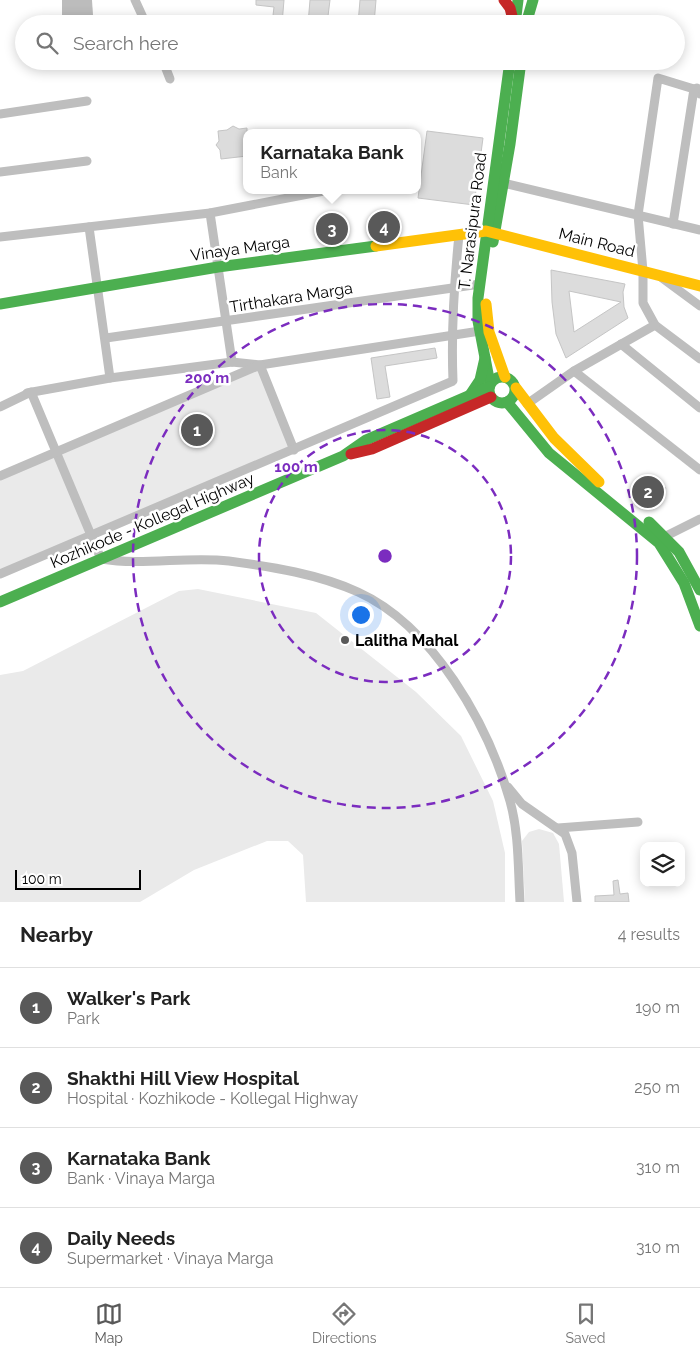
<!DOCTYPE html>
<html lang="en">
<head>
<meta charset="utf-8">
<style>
  body { margin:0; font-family:Raleway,sans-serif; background:#f6f6f6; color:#222 }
  .controls { position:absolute; right:15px; bottom:15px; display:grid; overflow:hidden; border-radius:10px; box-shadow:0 2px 12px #0003 }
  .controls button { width:45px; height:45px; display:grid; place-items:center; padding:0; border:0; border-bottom:1px solid #e0e0e0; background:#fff; color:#222; font:25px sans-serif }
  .scale { position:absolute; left:15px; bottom:12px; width:126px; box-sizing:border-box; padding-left:5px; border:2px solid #000; border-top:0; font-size:14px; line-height:18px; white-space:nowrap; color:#000; -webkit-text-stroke:4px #fff; paint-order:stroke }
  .you { position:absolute; left:360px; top:614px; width:18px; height:18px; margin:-12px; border:4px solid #fff; border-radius:50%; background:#1a73e8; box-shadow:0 0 0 8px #1a73e833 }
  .badge { display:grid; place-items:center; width:32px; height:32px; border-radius:50%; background:#595959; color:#fff; font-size:16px; font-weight:700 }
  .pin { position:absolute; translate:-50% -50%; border:2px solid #fff; box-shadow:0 1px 5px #0006 }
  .popup { position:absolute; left:243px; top:129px; width:178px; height:65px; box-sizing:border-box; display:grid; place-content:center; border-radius:10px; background:#fff; filter:drop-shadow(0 1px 4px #0005); font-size:16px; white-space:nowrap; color:#767676 }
  .popup b { font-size:19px; color:#222 }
  .popup::after { content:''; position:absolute; left:50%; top:100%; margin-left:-10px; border:10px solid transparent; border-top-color:#fff }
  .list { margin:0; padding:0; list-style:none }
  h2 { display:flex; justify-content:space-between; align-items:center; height:65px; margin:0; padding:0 20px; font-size:21px }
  h2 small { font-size:16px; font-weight:400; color:#767676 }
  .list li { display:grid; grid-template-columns:32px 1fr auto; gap:15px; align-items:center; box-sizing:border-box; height:80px; padding:0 20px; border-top:1px solid #e0e0e0 }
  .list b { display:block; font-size:19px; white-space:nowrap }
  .list p { margin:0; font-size:16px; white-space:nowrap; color:#767676 }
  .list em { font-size:16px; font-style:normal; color:#767676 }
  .icon { flex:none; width:28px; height:28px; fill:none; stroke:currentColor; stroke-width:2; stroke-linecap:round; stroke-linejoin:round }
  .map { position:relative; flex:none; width:700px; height:902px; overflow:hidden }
  .search { position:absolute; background:#fff; box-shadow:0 2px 12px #0003; left:15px; right:15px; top:15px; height:55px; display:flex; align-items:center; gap:12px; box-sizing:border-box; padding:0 18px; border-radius:28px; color:#767676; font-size:19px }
  .sheet { height:385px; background:#fff }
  nav { display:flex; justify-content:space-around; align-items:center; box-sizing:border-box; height:70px; border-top:1px solid #e0e0e0; background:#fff; font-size:14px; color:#767676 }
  nav a { display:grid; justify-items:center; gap:2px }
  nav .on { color:#595959 }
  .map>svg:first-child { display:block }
  .green { fill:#eaeaea }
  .water { fill:#bcbcbc }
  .building { fill:#dcdcdc; stroke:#c5c5c5; fill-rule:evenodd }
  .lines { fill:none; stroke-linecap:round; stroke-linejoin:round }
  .street { stroke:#bebebe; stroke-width:9 }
  .fast { stroke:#4caf50; stroke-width:11 }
  .slow { stroke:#ffc107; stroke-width:11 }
  .jam { stroke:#c62828; stroke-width:11 }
  .ring { fill:none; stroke:#7b2cbf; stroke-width:2.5; stroke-dasharray:9 6 }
  .poi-dot { fill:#595959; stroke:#fff; stroke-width:2 }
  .labels { text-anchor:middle; stroke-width:5; stroke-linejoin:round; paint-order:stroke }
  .street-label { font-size:16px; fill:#000; stroke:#fff }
  .poi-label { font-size:16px; font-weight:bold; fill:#000; stroke:#fff; text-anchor:start }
  .centre { fill:#7b2cbf; stroke:#fff; stroke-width:2.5 }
  .ring-label { font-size:15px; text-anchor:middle; font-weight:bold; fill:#7b2cbf; stroke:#fff; stroke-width:5; stroke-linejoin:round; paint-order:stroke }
</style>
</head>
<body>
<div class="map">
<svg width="700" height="902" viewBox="0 0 700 902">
  <rect width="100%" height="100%" fill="#fff"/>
  <g class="green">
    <path d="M260 365 294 450 0 570V477Z"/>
    <path d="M198 589 316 613 416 692 461 736 493 801 505 853V902H306L303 855 288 841H267L194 870 140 902H0V675L23 671 179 591Z"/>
    <path d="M539 829 553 833 559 844 564 902H525L522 841 529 832Z"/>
  </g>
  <path class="water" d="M62 0H92L93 15 62 16Z"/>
  <g class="building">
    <path d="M256 0H284L282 24H272L274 7 256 5Z"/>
    <path d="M310 0H330L327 24H308Z"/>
    <path d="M360 0H376L374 24H358Z"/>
    <path d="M233 126 239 129 247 128V156L221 159 220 150 216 145 219 141 218 131 227 130Z"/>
    <path d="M427 131 483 138 474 205 418 198Z"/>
    <path d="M551 270 625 284 623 292 624 307 628 318 566 358 556 334 552 302ZM569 291 621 302 574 332Z"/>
    <path d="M435 348 437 358 385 366 390 397 377 399 371 358Z"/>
    <path d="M652 477 666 488 651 507 637 496Z"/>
    <path d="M618 880 620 894 628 893 629 902H595V896L614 895 613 881Z"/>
  </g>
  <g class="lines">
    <g class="street">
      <path d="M135 0 146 24"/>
      <path d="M163 61 170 79"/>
      <path d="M700 94 694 89 658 78 638 215 643 271V303L655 325 700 359"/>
      <path d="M0 114 87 101"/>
      <path d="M0 172 87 161"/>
      <path d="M503 183 700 230"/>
      <path d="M210 213 232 362"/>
      <path d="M673 224 694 89 697 88"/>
      <path d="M89 227 110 378"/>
      <path d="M0 237 210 213 329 190"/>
      <path d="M662 278 700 306"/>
      <path d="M106 338 480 284"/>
      <path d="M621 344 700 408"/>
      <path d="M574 371 700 470"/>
      <path d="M27 393 110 378 232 362 260 365 480 331"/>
      <path d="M527 404 574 371 655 325"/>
      <path d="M0 407 31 392 101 559C144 566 187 556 229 561 273 567 318 574 358 592 433 626 488 724 510 801 519 833 518 868 520 902"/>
      <path d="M0 476 260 365 294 450"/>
      <path d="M666 536 700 519"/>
      <path d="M0 574 453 381C451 332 454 284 459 235"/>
      <path d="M508 787 522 804 565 834 572 853 577 902"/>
      <path d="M558 828 638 822"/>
    </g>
    <g class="fast">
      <path d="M515 24 518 0"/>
      <path d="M526 24 533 0"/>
      <path d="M493 242 510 144 521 61"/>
      <path d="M0 304 218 267 376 246"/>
      <circle cx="502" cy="390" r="13"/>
      <path d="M490 384 478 321V298L510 61"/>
      <path d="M470 395 480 380 485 358"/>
      <path d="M507 402 549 453 659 543 684 583 700 626"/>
      <path d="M649 522 679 552 700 590"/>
      <path d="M0 602 343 456 366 440 489 387"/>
    </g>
    <g class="slow">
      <path d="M376 246 486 231 700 286"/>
      <path d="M486 304 489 332 505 377"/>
      <path d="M516 388 554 438 599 482"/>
    </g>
    <g class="jam">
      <path d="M504 0 510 8 514 24"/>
      <path d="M351 454 372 449 491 397"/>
    </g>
  </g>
  <g class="ring">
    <circle cx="385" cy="556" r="126"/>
    <circle cx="385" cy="556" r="252"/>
  </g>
  <circle class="poi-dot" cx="345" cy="640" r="5"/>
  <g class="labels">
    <g class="street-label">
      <text transform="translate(472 221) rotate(-83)" y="6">T. Narasipura Road</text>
      <text transform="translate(597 242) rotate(14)" y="6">Main Road</text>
      <text transform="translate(240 248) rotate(-8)" y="6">Vinaya Marga</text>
      <text transform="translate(291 297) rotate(-9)" y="6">Tirthakara Marga</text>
      <text transform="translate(152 520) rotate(-23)" y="6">Kozhikode - Kollegal Highway</text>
    </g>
    <g class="poi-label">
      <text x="355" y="646">Lalitha Mahal</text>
    </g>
  </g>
  <circle cx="385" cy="556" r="8" class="centre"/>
  <g class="ring-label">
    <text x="207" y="383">200 m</text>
    <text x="296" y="472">100 m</text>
  </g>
</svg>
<div class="controls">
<button><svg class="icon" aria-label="layers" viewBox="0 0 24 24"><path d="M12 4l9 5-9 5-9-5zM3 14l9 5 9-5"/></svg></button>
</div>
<div class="scale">100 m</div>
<div class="you"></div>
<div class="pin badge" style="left:197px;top:430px">1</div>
<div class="pin badge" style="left:648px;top:492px">2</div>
<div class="pin badge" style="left:332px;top:229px">3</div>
<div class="popup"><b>Karnataka Bank</b>Bank</div>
<div class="pin badge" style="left:384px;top:227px">4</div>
<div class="search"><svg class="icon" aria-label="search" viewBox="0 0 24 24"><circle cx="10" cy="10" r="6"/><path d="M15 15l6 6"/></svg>Search here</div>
</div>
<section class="sheet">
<h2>Nearby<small>4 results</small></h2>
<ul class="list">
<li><span class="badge">1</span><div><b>Walker's Park</b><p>Park</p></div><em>190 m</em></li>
<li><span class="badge">2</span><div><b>Shakthi Hill View Hospital</b><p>Hospital · Kozhikode - Kollegal Highway</p></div><em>250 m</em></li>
<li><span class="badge">3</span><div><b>Karnataka Bank</b><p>Bank · Vinaya Marga</p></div><em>310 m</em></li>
<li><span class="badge">4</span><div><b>Daily Needs</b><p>Supermarket · Vinaya Marga</p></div><em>310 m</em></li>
</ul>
</section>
<nav>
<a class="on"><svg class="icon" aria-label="map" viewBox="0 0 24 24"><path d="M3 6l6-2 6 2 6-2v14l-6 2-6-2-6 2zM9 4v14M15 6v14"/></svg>Map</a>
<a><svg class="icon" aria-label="directions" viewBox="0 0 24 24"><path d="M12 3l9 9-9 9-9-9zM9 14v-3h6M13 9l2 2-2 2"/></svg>Directions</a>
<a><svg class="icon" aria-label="saved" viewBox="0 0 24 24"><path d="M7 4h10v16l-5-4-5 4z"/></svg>Saved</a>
</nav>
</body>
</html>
